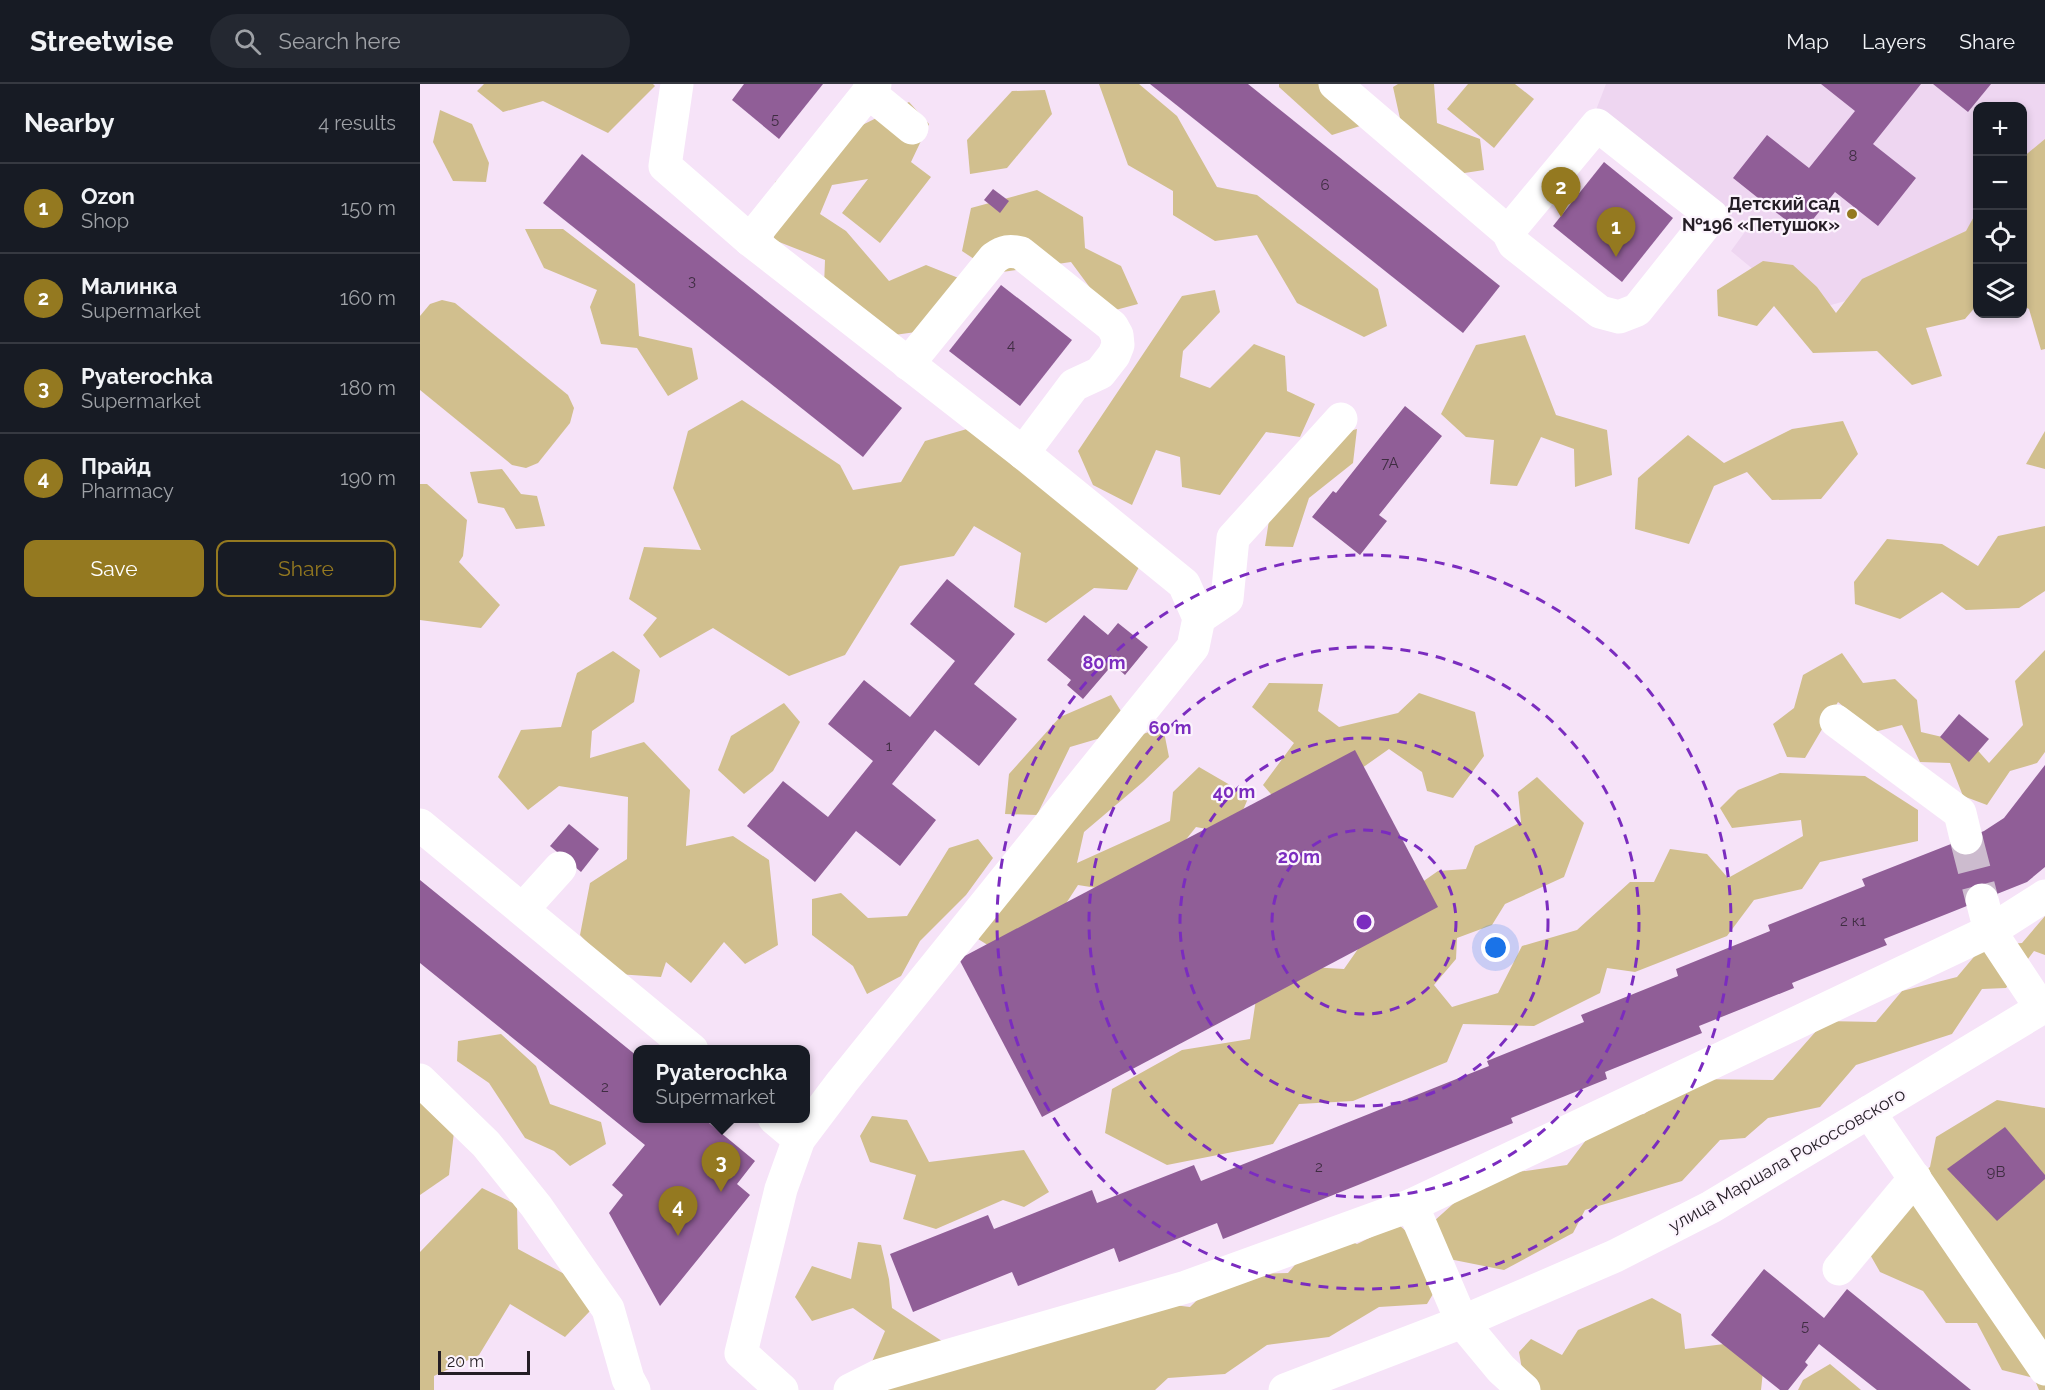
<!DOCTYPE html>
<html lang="en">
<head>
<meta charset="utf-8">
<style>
  body { margin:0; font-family:Raleway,sans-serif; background:#242831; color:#f1f3f6 }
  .controls { position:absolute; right:18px; top:18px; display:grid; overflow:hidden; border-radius:12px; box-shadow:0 3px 9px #0003 }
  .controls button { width:54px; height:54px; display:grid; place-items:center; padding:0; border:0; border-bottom:2px solid #363941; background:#171b24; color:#f1f3f6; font:30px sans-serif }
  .scale { position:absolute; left:18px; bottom:15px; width:92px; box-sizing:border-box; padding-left:6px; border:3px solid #241d25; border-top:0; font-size:16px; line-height:21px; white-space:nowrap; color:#241d25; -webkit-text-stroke:4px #fcf4fd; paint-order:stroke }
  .you { position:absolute; left:1076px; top:864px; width:21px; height:21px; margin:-15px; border:4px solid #fff; border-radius:50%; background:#1a73e8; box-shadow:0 0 0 9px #1a73e833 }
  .badge { display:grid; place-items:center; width:39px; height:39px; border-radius:50%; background:#947920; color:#fff; font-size:20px; font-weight:700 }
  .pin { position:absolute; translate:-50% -50px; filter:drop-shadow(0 2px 3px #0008) }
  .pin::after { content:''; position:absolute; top:32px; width:21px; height:18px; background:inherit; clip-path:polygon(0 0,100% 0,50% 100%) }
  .popup { position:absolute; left:213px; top:961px; width:177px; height:78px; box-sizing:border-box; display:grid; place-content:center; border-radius:12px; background:#171b24; filter:drop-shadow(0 2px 4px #0005); font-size:20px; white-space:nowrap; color:#9ea1a6 }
  .popup b { font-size:22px; color:#f1f3f6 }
  .popup::after { content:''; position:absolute; left:50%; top:100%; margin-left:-12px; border:12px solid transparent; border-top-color:#171b24 }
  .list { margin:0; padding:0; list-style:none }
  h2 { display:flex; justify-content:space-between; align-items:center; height:78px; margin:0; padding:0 24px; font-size:26px }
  h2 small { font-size:20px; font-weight:400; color:#9ea1a6 }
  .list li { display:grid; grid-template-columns:39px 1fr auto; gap:18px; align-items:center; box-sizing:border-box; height:90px; padding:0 24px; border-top:2px solid #363941 }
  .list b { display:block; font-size:22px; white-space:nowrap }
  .list p { margin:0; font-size:20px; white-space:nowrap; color:#9ea1a6 }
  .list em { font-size:20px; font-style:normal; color:#9ea1a6 }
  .actions { display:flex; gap:12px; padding:18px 24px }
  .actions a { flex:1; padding:14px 0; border:2px solid #947920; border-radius:12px; text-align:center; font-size:21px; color:#947920 }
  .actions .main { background:#947920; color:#fff }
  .icon { flex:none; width:33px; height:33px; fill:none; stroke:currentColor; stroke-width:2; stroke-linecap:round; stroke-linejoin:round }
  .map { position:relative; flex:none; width:1625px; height:1306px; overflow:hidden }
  header { display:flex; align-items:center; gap:36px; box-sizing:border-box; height:84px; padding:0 30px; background:#171b24; border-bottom:2px solid #363941 }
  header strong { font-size:28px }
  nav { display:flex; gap:33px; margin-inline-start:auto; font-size:21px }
  .search { width:420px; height:54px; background:#242831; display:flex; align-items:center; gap:15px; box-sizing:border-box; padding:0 21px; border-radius:33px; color:#9ea1a6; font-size:22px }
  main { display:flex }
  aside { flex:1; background:#171b24 }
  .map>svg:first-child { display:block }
  .built { fill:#eed6f1 }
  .green { fill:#d1bf8e }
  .building { fill:#905e97 }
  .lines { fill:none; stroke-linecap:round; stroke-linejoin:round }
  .minor-tunnel { stroke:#ccbbce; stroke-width:33; stroke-dasharray:33 16; stroke-linecap:butt }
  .minor { stroke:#fff; stroke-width:33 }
  .ring { fill:none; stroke:#7b2cbf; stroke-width:3; stroke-dasharray:10 8 }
  .poi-dot { fill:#947920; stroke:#fcf4fd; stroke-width:2 }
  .labels { text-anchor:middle; stroke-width:4.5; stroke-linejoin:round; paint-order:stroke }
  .number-label { font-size:15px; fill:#3f2d42 }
  .poi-label { font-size:18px; font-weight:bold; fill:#241d25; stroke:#fcf4fd; text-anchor:end }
  .street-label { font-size:18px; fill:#241d25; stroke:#fcf4fd }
  .centre { fill:#7b2cbf; stroke:#fcf4fd; stroke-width:3 }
  .ring-label { font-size:18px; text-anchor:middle; font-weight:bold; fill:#7b2cbf; stroke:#fcf4fd; stroke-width:4.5; stroke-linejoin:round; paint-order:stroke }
</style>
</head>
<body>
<header>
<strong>Streetwise</strong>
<div class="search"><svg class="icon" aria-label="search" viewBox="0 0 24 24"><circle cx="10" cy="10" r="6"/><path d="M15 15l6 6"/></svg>Search here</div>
<nav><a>Map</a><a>Layers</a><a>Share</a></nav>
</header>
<main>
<aside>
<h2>Nearby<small>4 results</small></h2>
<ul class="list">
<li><span class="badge">1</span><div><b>Ozon</b><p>Shop</p></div><em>150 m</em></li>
<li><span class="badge">2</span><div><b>Малинка</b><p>Supermarket</p></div><em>160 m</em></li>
<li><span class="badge">3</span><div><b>Pyaterochka</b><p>Supermarket</p></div><em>180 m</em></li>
<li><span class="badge">4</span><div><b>Прайд</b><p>Pharmacy</p></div><em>190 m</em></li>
</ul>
<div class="actions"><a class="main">Save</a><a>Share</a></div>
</aside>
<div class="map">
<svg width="1625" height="1306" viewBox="0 0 1625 1306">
  <rect width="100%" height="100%" fill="#f6e3f8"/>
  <path class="built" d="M1186 0H1625V88L1603 114 1602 22H1558L1557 155 1481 202 1385 228 1311 167 1327 145 1176 26Z"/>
  <g class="green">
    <path d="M64 0H233L235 2 188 49 123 17 83 28 57 7Z"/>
    <path d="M679 0H719L757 32 797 103 837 111 958 205 967 242 944 253 877 219 837 151 795 157 753 131V107L708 81Z"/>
    <path d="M859 0H907L940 42 912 51 859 3Z"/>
    <path d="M978 0H1014L1017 39 1060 55 1064 86 1038 90 983 48 973 3Z"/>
    <path d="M1048 0H1095L1114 15 1074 64 1027 25Z"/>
    <path d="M625 6 632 30 587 84 550 90 547 56 592 7Z"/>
    <path d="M489 18 509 40 491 78 511 93 460 159 422 129 448 95 412 101 400 130 426 147 469 197 506 181 541 195 525 244 438 256 403 229 405 176 354 156 355 98 428 48Z"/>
    <path d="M20 26 52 40 69 79 66 98 33 97 13 58Z"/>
    <path d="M1625 55V265L1621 266 1609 225 1603 222 1602 74Z"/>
    <path d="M617 106 663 133 665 164 701 182 718 220 688 228 651 178 575 189 542 167 551 124Z"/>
    <path d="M1557 127V221L1545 235 1506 244 1522 292 1492 301 1457 267 1393 269 1354 222 1337 242 1298 232 1297 206 1343 177 1373 181 1397 203 1416 229 1442 195 1546 147Z"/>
    <path d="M105 145H143L215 200 219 252 272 264 278 295 248 312 217 264 181 260 170 223 177 206 124 184Z"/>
    <path d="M795 206 800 228 763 267 760 293 790 304 834 260 865 272 867 307 895 320 880 353 846 348 800 411 762 403 760 373 736 366 712 421 673 401 658 367 762 212Z"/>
    <path d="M22 216 35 219 148 311 154 324 150 339 118 379 106 384 92 381 0 306V232L10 220Z"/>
    <path d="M1105 251 1136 331 1187 346 1192 391 1155 403 1154 365 1121 353 1097 402 1070 400 1074 356 1046 353 1021 330 1056 261Z"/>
    <path d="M322 316 420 381 433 406 481 398 505 357 547 345 720 481 707 506 674 504 626 539 594 523 601 469 554 442 534 472 480 482 425 571 369 592 293 544 240 574 223 551 237 534 209 515 224 463 281 466 253 404 268 347Z"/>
    <path d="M1423 337 1438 370 1401 415 1352 416 1327 388 1294 402 1269 460 1215 445 1218 394 1268 351 1304 379 1372 345Z"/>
    <path d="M937 345 933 379 889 414 873 463 845 462 852 417 902 354Z"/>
    <path d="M1625 347V385L1606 380Z"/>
    <path d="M82 385 101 410 117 412 125 442 96 445 84 424 58 419 50 388Z"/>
    <path d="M0 400H7L47 436 43 472 39 478 80 521 61 544 0 536Z"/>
    <path d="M1625 442V507L1599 524 1546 526 1522 508 1480 535 1435 520 1434 498 1467 455 1522 460 1558 482 1578 452Z"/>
    <path d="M1625 566V668L1617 679 1590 687 1567 721 1543 712 1530 679 1500 678 1482 641 1454 648 1418 618 1385 674 1367 673 1353 640 1374 624 1383 591 1422 569 1443 599 1475 595 1497 616 1501 648 1552 660 1569 679 1603 641 1595 597Z"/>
    <path d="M193 567 220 586 214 618 172 647 170 674 224 658 270 706 266 762 313 752 349 776 358 861 325 880 304 858 271 899 246 878 241 893 197 890 160 851 170 799 207 775 208 713 139 702 108 726 78 693 101 646 141 643 157 589Z"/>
    <path d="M849 599 903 600 898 627 919 643 978 629 999 609 1055 628 1064 672 1033 714 1007 707 1002 688 969 665 935 689 857 717 843 701 874 659 832 623Z"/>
    <path d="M691 611 704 632 684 653 650 663 617 731 585 730 589 690 640 633Z"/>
    <path d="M364 619 380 638 353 687 324 710 298 686 311 652Z"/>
    <path d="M743 643 749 673 723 698 664 748 657 779 750 737 753 708 779 683 829 712 813 750 776 743 744 783 708 809 658 801 636 835 579 868 558 855 706 656Z"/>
    <path d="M1360 689 1445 692 1498 726V757L1400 778 1382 805 1334 816 1307 852 1215 888 1187 884 1180 909 1114 942 1043 940 1027 978 933 1017 879 1020 853 1060 747 1081 685 1049 692 1005 762 966 830 955 839 895 856 881 924 885 968 822 1018 787 1046 785 1055 762 1101 738 1098 708 1117 693 1164 739 1144 793 1085 820 1072 841 1037 854 1036 875 1014 901 1032 923 1078 909 1102 862 1157 846 1210 798H1234L1250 765 1287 770 1308 794 1383 752 1381 736 1312 744 1300 724 1318 706Z"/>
    <path d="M558 755 573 774 546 811 500 857 481 892 447 910 433 882 392 851V815L421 809 448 834 487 832 529 764Z"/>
    <path d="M1625 832V871L1614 867 1586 904 1562 905 1532 950 1436 981 1400 1023 1348 1034 1325 1054 1300 1056 1262 1097 1165 1126 1153 1149 1084 1186 1029 1175 1013 1138 1063 1093 1147 1081 1182 1035 1224 1030 1272 995 1353 996 1405 937 1456 938 1482 907 1537 893 1563 862 1602 859Z"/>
    <path d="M81 950 116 982 130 1020 181 1038 186 1060 150 1082 134 1067 105 1054 69 999 37 977 38 957Z"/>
    <path d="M0 1015 34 1048 29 1091 0 1111Z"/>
    <path d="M1577 1016 1625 1024V1306H1619L1614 1294 1582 1286 1557 1239H1526L1503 1207 1460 1188 1444 1160 1462 1118 1510 1083 1516 1053Z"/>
    <path d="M452 1032 487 1036 509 1078 604 1066 629 1108 604 1123 583 1116 516 1145 483 1135 496 1091 450 1078 440 1052Z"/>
    <path d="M62 1104 97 1121 98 1165 150 1193 170 1227 145 1253 90 1220 59 1271 14 1292V1306H0V1168Z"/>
    <path d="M978 1140 1028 1185 1007 1220 959 1223 909 1253 847 1261 805 1290 748 1294 735 1306H440L465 1247 433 1224 392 1237 375 1213 392 1182 431 1195 438 1158 461 1161 469 1195 472 1224 549 1275 720 1217 770 1223 803 1191 868 1189 904 1147 937 1160Z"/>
    <path d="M1232 1214 1261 1230 1265 1265 1312 1259 1344 1278 1341 1306H1119L1104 1297 1099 1268 1111 1255 1142 1271 1158 1246Z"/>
    <path d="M1410 1280 1441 1306H1378L1383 1296Z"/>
  </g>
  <g class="building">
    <path d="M324 0H403L359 55 312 16Z"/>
    <path d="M730 0H828L1080 202 1043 249Z"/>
    <path d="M1401 0H1501L1453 60 1496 94 1458 142 1415 108 1382 149 1313 94 1347 51 1389 84 1435 27Z"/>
    <path d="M1513 0H1571L1548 28Z"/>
    <path d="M162 70 482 324 443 373 123 119Z"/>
    <path d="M1184 78 1253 134 1202 198 1133 142Z"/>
    <path d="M573 105 589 117 580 129 564 116Z"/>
    <path d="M581 201 652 256 600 322 529 267Z"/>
    <path d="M985 322 1022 352 959 431 967 437 940 471 892 433 913 407 916 409Z"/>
    <path d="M527 495 595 550 554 600 597 635 559 682 515 646 472 700 516 736 480 782 436 747 395 798 327 742 363 697 408 733 453 677 408 640 444 596 490 633 535 577 490 540Z"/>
    <path d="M664 531 688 551 698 539 728 563 705 591 693 580 663 615 647 601 651 596 627 576Z"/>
    <path d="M1539 630 1569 655 1549 678 1520 653Z"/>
    <path d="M935 666 1018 823 622 1033 539 875Z"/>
    <path d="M1625 681V783L1607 798 1464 855 1467 861 1372 899 1374 904 1279 942 1282 949 1185 988 1187 995 1091 1034 1093 1039 803 1155 797 1139 699 1178 694 1164 598 1202 592 1188 493 1228 470 1170 568 1131 574 1145 672 1106 677 1119 774 1081 781 1097 1069 982 1067 977 1164 938 1161 931 1258 892 1256 885 1350 847 1348 841 1445 802 1442 795 1564 747 1584 734Z"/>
    <path d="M149 740 179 765 161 788 130 762Z"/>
    <path d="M0 796 217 972V1034H283L335 1077 317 1100 330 1111 240 1222 189 1129 203 1111 192 1101 225 1061 0 879Z"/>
    <path d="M1585 1043 1625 1091V1095L1577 1137 1527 1085Z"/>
    <path d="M1344 1185 1404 1234 1427 1205 1551 1306H1457L1399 1260 1385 1278 1388 1281 1368 1306H1360L1291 1251Z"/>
  </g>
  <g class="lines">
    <path class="minor-tunnel" d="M1546 754 1562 816"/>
    <g class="minor">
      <path d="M257 0 245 82 330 156 603 369 764 500 779 534 773 563 422 998 379 1055 361 1105 321 1269 362 1306"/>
      <path d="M915 0 1088 148 1094 160 1180 228 1199 233 1217 226 1292 132 1177 41 1088 148"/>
      <path d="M448 8 492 44"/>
      <path d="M330 156 455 0"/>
      <path d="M488 280 574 174C584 167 590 166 601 169L692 242 697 251 698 261 694 271 680 289 654 301 603 369"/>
      <path d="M779 534 807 515 813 454 921 335"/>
      <path d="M1416 637 1540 729 1546 754"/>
      <path d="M0 741 272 966"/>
      <path d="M1562 816 1570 847 1621 924"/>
      <path d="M103 825 140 784"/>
      <path d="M0 996 66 1060 116 1122 188 1225 208 1295 214 1306"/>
      <path d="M1449 1028 1625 1285"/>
      <path d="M354 1034 379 1055"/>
      <path d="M992 1121 1042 1238 1081 1285 1104 1306"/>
      <path d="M1419 1185 1495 1094"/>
      <path d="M430 1306 460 1291 766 1203 992 1121 1570 847 1625 812"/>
      <path d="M865 1306 1042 1238 1195 1172 1291 1123 1625 922"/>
    </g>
  </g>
  <g class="ring">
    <circle cx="944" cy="838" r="92"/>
    <circle cx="944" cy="838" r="184"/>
    <circle cx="944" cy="838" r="275"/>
    <circle cx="944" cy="838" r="367"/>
  </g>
  <circle class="poi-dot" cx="1432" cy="130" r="6"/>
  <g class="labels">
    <g class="number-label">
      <text x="355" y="40">5</text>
      <text x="1433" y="77">8</text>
      <text x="905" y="106">6</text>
      <text x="272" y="202">3</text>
      <text x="591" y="266">4</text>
      <text x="970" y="384">7А</text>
      <text x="469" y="667">1</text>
      <text x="1433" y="842">2 к1</text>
      <text x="185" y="1008">2</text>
      <text x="899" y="1088">2</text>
      <text x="1576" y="1093">9В</text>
      <text x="1385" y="1247">5</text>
    </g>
    <g class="poi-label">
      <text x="1420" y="126">Детский сад<tspan x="1420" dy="21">№196 «Петушок»</tspan></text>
    </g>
    <g class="street-label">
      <text transform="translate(1367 1076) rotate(-30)" y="6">улица Маршала Рокоссовского</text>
    </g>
  </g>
  <circle cx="944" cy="838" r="9" class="centre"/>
  <g class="ring-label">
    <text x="684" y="585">80 m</text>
    <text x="750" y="650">60 m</text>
    <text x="814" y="714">40 m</text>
    <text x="879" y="779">20 m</text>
  </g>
</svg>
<div class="controls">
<button>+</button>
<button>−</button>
<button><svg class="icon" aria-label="locate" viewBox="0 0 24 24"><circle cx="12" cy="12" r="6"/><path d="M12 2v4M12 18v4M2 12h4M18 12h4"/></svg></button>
<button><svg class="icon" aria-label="layers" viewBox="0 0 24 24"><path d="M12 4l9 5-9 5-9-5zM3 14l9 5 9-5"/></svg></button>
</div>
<div class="scale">20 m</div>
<div class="you"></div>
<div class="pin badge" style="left:1196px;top:173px">1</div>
<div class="pin badge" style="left:1141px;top:133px">2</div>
<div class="pin badge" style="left:301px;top:1108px">3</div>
<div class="popup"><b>Pyaterochka</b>Supermarket</div>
<div class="pin badge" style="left:258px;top:1152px">4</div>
</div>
</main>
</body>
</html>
